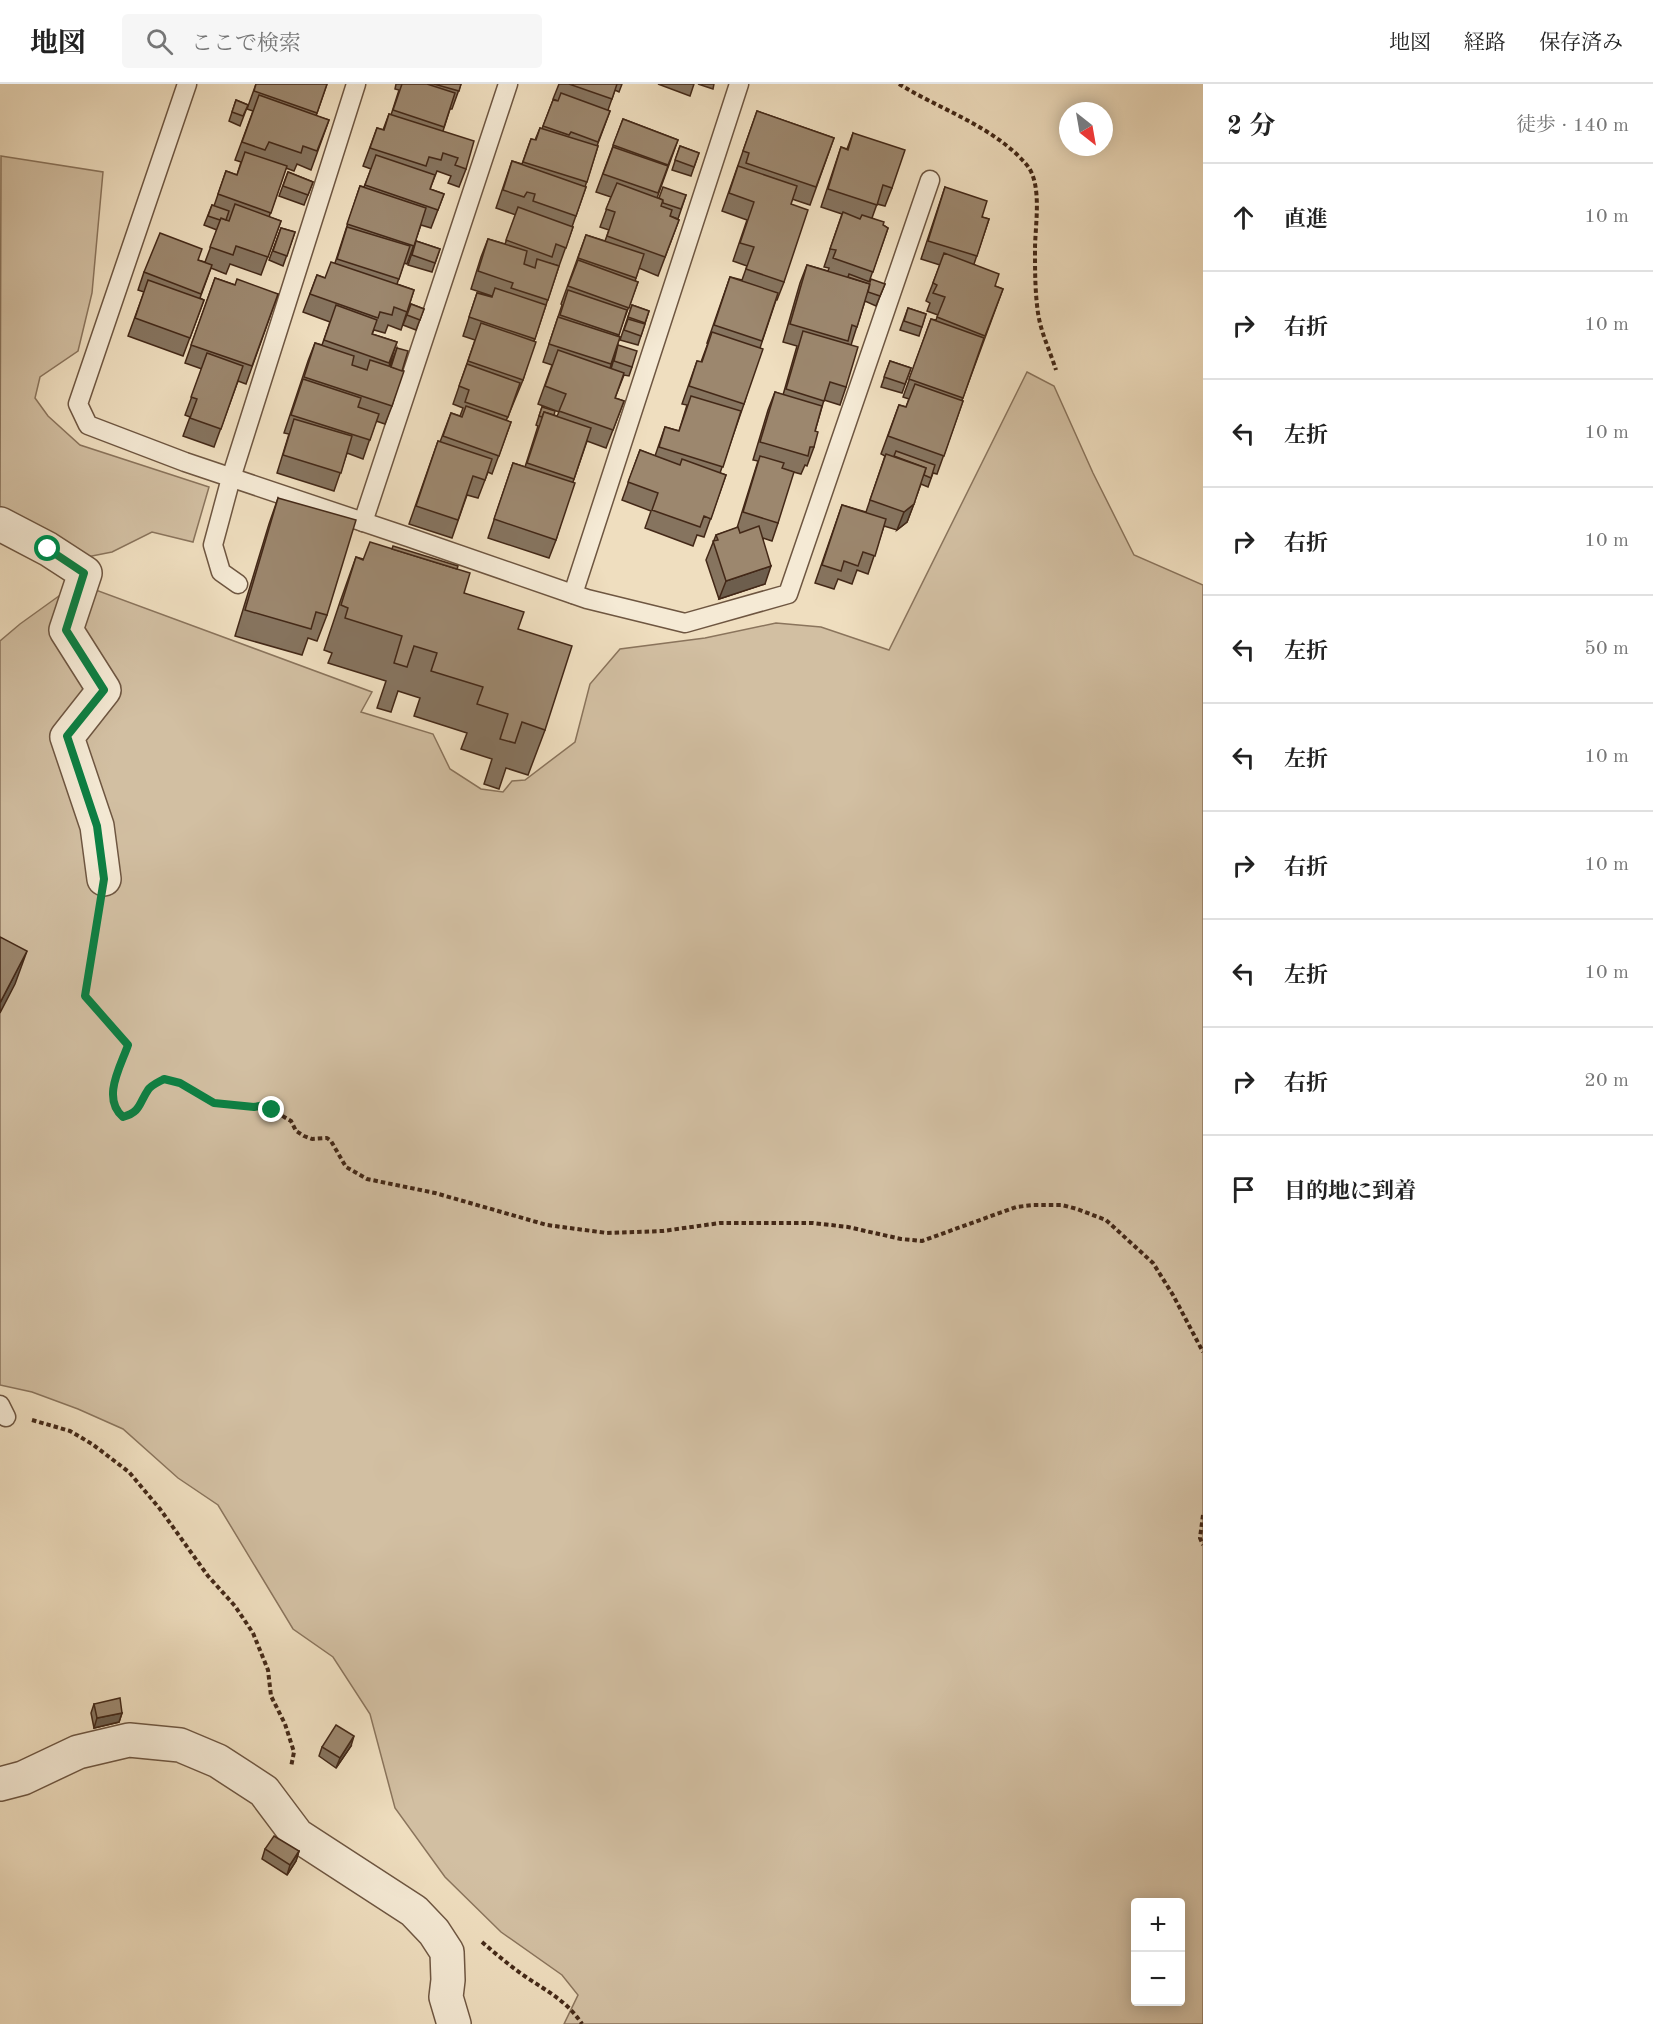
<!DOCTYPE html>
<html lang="ja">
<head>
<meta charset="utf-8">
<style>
  body { margin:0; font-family:"Old Standard TT","Noto Serif JP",serif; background:#f6f6f6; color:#222 }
  .controls { position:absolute; right:18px; bottom:18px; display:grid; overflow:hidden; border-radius:6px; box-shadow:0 3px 15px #0003 }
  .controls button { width:54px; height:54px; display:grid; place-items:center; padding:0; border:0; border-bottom:2px solid #e0e0e0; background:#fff; color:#222; font:30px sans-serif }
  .compass { position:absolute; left:1059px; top:18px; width:54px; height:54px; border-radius:50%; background:#fff; box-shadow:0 3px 15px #0003; rotate:149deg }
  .stop { position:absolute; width:18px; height:18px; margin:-14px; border:4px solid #0b8043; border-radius:50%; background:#fff }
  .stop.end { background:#0b8043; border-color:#fff; box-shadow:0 2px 6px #0008 }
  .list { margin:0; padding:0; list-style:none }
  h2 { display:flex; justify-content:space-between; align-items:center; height:78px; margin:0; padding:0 24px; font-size:26px }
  h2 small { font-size:20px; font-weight:400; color:#767676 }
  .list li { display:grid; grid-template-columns:39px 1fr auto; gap:18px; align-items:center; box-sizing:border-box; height:108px; padding:0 24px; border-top:2px solid #e0e0e0 }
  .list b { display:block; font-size:22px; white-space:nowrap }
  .list em { font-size:20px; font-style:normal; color:#767676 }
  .icon { flex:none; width:33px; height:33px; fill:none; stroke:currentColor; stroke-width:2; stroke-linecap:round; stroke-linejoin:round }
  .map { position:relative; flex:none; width:1203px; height:1940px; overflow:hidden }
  header { display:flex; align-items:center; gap:36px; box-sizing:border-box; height:84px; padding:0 30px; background:#fff; border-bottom:2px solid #e0e0e0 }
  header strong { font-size:28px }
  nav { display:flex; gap:33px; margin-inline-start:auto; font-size:21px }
  .search { width:420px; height:54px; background:#f6f6f6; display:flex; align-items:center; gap:15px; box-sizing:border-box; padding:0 21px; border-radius:6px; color:#767676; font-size:22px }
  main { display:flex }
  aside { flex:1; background:#fff }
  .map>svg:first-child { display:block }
  .green { fill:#d2bfa2; stroke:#8a745c; stroke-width:1.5; fill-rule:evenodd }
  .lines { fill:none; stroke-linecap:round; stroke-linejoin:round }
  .service-casing { stroke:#6e5641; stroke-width:21 }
  .minor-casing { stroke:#6e5641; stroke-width:36 }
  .path { stroke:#432817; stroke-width:4; stroke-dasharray:4.5 3; stroke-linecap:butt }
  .service { stroke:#f5ead5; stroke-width:18 }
  .minor { stroke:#f5ead5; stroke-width:33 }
  .wall { fill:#86745f; stroke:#432817; stroke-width:1.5 }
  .shaded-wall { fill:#6d5e4d; stroke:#432817; stroke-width:1.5 }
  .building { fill:#9c876e; stroke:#432817; stroke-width:1.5 }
  .route { stroke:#0b8043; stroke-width:8 }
</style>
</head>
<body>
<header>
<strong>地図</strong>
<div class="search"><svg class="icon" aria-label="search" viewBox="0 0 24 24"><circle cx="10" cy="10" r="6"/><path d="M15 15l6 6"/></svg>ここで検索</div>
<nav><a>地図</a><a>経路</a><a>保存済み</a></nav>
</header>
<main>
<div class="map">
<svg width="1203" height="1940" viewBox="0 0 1203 1940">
  <rect width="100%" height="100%" fill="#efdebf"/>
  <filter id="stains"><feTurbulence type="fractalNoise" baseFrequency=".00333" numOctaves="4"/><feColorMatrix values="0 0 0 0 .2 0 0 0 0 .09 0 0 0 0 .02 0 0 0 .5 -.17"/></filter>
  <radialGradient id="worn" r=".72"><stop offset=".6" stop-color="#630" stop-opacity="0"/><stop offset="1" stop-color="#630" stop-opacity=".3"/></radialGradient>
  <g class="green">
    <path d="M1 72 103 88 92 209 78 267 40 293 35 314 48 332 80 361 209 403 193 458 152 448 112 468 87 473 0 430Z"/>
    <path d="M1027 288 1054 302 1093 389 1134 471 1203 501V1940H564L578 1911 562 1891 501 1848 445 1793 395 1724 370 1630 333 1573 293 1545 218 1421 178 1394 123 1345 78 1325 32 1308 0 1301V557L20 540 77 499 372 608 361 628 433 650 450 685 481 705 503 708 512 697 525 696 575 658 590 600 620 565 705 554 776 539 821 543 889 566ZM1136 1818H1180V1918H1136Z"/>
  </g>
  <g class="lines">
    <defs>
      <g id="service">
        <path d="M187 0 78 320 88 341 185 378 411 454 587 515 685 539 788 510 930 96"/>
        <path d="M363 438 508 0"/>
        <path d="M238 500 221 488 213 461 231 394 356 0"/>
        <path d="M573 510 739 0"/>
        <path d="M0 1321 6 1333"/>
      </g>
      <g id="minor">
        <path d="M0 440 48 465 85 489 66 546 104 606 67 653 97 742 104 795"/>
        <path d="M0 1700 23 1694 78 1668 129 1656 180 1661 218 1677 264 1707 297 1751 414 1827 434 1848 447 1868 448 1896 446 1913 454 1940"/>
      </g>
    </defs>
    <use href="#service" class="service-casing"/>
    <use href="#minor" class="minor-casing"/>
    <g class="path">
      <path d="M899 0C941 26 993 42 1026 80 1043 99 1035 141 1035 165 1035 187 1035 208 1038 229 1041 249 1050 267 1056 286"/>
      <path d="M99 829 85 912 128 961C121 982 101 1015 123 1033 141 1028 139 1019 148 1006 151 1001 159 998 164 995L180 999 214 1019 254 1023 264 1021 291 1037 296 1047 304 1052 312 1055 327 1054 331 1057 346 1083 367 1095 435 1109 547 1141 607 1149 663 1147 720 1139H813L848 1143 901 1155 922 1157 1016 1123 1033 1121H1062L1077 1125 1106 1136 1153 1179 1173 1211 1203 1268"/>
      <path d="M32 1336 70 1347 92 1360 129 1388 160 1425 208 1492 235 1522 253 1549 268 1586 271 1612 285 1640 294 1668 291 1683"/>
      <path d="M1203 1431 1200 1454 1203 1461"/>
      <path d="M482 1858C496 1870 510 1882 526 1893 547 1907 568 1918 582 1940"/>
    </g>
    <use href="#service" class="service"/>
    <use href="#minor" class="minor"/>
  </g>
  <g class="wall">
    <path d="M256 0H327L316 32 329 36 311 86 297 80 294 87 286 84 269 133 281 137 261 191 230 180 226 190 211 184 200 214 204 216 183 272 128 252 144 208 138 206 144 188 198 176 205 178 217 146 204 141 212 121 214 122 226 87 237 91 241 78 235 76 253 27 247 25Z"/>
    <path d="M396 0H461L452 25H450L443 47 466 85 459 103 448 99 451 92 437 87 430 105 444 110 431 144 421 141 407 180 404 179 397 200 414 206 401 246 388 241 385 249 374 246 372 250 397 258 389 282 390 283 397 264 402 287 392 322 385 340 376 337 363 375 347 369 334 407 277 389 289 350 284 349 308 277 315 259 322 261 330 238 303 228 317 191 325 194 335 179 360 102 364 103 371 85 363 82 377 44 383 46 389 30 391 31 399 6 395 5Z"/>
    <path d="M559 0H622L619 8 615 6 608 26 610 27 597 62H598L585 103H586L572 143H573L559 182 549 179 559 182 534 257 523 296 506 337 511 338 492 390 488 388 478 414 467 411 452 454 409 440 438 357 440 358 451 329 460 332 463 324 453 320 475 256 463 252 477 209 492 213V212L471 205 481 173 488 155 505 160 516 131 496 124 512 77 522 80 531 55 535 56 540 44 542 45 553 16 558 17 553 15Z"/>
    <path d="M658 0H694L690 12Z"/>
    <path d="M698 0H714L713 5Z"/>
    <path d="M236 16 248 21 240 42 229 37Z"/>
    <path d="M757 27 834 54 810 121 792 115 791 120 784 198 777 216H776L760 264 744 320 720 389 726 391 704 453 697 451 693 462 645 444 651 427 622 416 640 366 655 372 665 343 679 347 687 321 682 320 697 277 701 278 708 259H707L730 193 742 196 747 182 733 177 747 136 722 127Z"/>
    <path d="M623 35 678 56 657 114H659L686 111 678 135 670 132 679 136 658 192 639 184 635 197 638 198 618 252 620 253 610 284 611 285 618 261 632 283 629 292 624 291 615 314 624 317 606 364 587 357 573 398 556 456 549 474 488 454 513 379 525 383 538 342 536 341 542 323 554 331 557 332 559 328 538 320 552 281 543 278 562 221 561 220 586 151 605 157 609 146 600 143 611 113 596 108Z"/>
    <path d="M853 49 892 104 885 122 877 120 872 134 888 144 869 198 885 200 876 222 865 217 851 261 847 260 846 303 840 321 824 316 815 347 814 363 807 382 805 381 801 390 786 386 778 439 772 457 763 454 765 500 719 515 706 476 716 451 737 444 758 377 753 376 768 326 775 308 783 311 797 262 783 258 800 199 807 181 828 187 829 184 824 183 842 130 821 123 841 63 847 65Z"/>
    <path d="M680 62 699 69 691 92 672 86Z"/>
    <path d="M288 88 313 98 304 121 279 112Z"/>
    <path d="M945 103 982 133 989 135 974 180 995 202 1003 205 962 316 963 317 937 390 933 389 928 403 921 400 907 438 897 446 884 442 868 490 857 486 852 500 838 495 834 505 815 499 842 421 866 428 885 372 881 370 899 321 906 323 909 315 903 313 931 235 936 236 938 231 927 227 930 219 926 217 940 181 921 175Z"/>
    <path d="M281 144 295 148 283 182 269 176Z"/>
    <path d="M416 157 440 165 432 188 408 181Z"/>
    <path d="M215 194 235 201 278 210 246 300 238 297 214 363 183 352 190 333 185 331 202 285 185 279Z"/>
    <path d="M411 220 424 225 416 246 403 241Z"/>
    <path d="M632 221 649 227 638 261 620 256Z"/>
    <path d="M908 224 926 230 919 252 900 246Z"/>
    <path d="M890 277 911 284 902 309 881 303Z"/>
    <path d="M278 414 327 531 317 557 308 554 302 571 235 552 269 440Z"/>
    <path d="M356 473 363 475 457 485 464 509 518 545 545 646 528 691 506 684 499 705 484 700 492 675 461 665 467 649 414 632 420 614 398 607 391 628 377 624 386 597 328 579 332 569 324 566 340 518Z"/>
    <path d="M94 1620 122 1629 119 1638 94 1644 91 1629Z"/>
    <path d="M351 1662 336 1684 319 1672 322 1663Z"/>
    <path d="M265 1765 299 1767 296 1777 287 1791 262 1775Z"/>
  </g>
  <g class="shaded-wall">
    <path d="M914 420 907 438 897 446 904 428Z"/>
    <path d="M771 482 765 500 719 515 726 497Z"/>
    <path d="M27 867 15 900 0 929V919Z"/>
    <path d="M122 1629 119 1638 94 1644 97 1634Z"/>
    <path d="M354 1652 351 1662 336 1684 340 1674Z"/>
    <path d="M299 1767 296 1777 287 1791 290 1781Z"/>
  </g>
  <g class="building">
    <path d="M256 0H327L317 29 254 7Z"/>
    <path d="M402 0H427L455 9 444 43 393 26Z"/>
    <path d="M434 0H461L459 7Z"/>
    <path d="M569 0H617L612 15Z"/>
    <path d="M561 9 610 27 598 58 571 48 569 51 543 42 553 16 558 17Z"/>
    <path d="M259 11 329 36 317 67 303 62 301 69 269 58 265 66 242 58Z"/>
    <path d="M236 16 248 21 243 32 232 28Z"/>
    <path d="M757 27 834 54 816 103 746 79 749 69 743 67Z"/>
    <path d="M389 30 474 57 466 85 455 81 458 74 443 69 441 76 429 73 426 82 370 64 377 44 384 46Z"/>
    <path d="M623 35 678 56 668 81 613 61Z"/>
    <path d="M540 44 598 62 587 98 523 78 531 55 536 56Z"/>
    <path d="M853 49 905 66 892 104 883 101 877 121 828 105 841 63 848 66Z"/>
    <path d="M680 62 699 69 694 83 675 76Z"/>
    <path d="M613 63 668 82 658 109 603 90Z"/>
    <path d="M245 68 287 82 271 129 218 110 226 87 237 91Z"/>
    <path d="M376 71 435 91 430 105 444 110 438 126 365 101Z"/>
    <path d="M512 77 586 103 576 132 533 117 535 110 527 108 524 113 503 106Z"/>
    <path d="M738 82 797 102 791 120 808 126 784 198 746 185 754 163 740 159 754 118 729 109Z"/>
    <path d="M288 88 313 98 308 111 283 102Z"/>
    <path d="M617 99 663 116 661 122 672 126 670 132 679 136 665 173 607 152 615 128 606 125Z"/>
    <path d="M360 102 426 124 414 162 347 140Z"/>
    <path d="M663 103 686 111 681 125 663 119V116L659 114Z"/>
    <path d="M945 103 987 117 982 133 989 135 977 172 928 157Z"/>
    <path d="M235 120 281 137 268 173 236 162 233 171 210 163 221 134 229 137Z"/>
    <path d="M212 121 229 127 226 136 221 134 220 136 208 132Z"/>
    <path d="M518 123 573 143 566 164 556 160 552 173 506 156Z"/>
    <path d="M843 128 860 135 862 131 884 138 883 141 888 144 873 188 833 174 836 166 830 165Z"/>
    <path d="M347 143 410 162 399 195 337 175Z"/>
    <path d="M281 144 295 148 287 172 273 167Z"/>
    <path d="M160 149 202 165 198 176 212 181 201 210 144 188Z"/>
    <path d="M586 151 644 170 636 194 578 174Z"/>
    <path d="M488 155 527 167 524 180 535 184 537 175 559 182 548 216 511 204 513 199 478 187Z"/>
    <path d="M416 157 440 165 435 179 412 171Z"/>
    <path d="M944 169 999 190 995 202 1003 205 985 252 937 233 945 213 933 209 937 201 933 199Z"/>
    <path d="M578 176 638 198 629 224 568 202Z"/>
    <path d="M331 178 414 206 407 228 394 223 392 231 380 228 378 234 310 210 317 191 325 194Z"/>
    <path d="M807 181 870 200 857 243 852 241 848 257 790 240Z"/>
    <path d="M849 190 870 198 871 195 885 200 880 212 868 208 870 200 848 193Z"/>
    <path d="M730 193 778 209 762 257 714 241Z"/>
    <path d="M215 194 235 201 237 195 278 210 252 282 191 261Z"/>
    <path d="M148 196 204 216 190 254 135 234Z"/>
    <path d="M495 204 546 221 535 255 469 233 477 209 492 213Z"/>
    <path d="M568 206 627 226 619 251 560 231Z"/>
    <path d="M411 220 424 225 420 236 407 231Z"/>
    <path d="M336 221 377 236 372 250 397 258 389 279 324 256Z"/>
    <path d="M632 221 649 227 645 239 628 233Z"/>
    <path d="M908 224 926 230 922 243 904 237Z"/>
    <path d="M558 233 620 253 611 280 549 260Z"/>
    <path d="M628 235 645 240 641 252 624 246Z"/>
    <path d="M931 235 984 254 963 314 909 295Z"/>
    <path d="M481 239 536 258 523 296 468 277Z"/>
    <path d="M803 247 858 263 846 303 830 298 824 317 786 305Z"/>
    <path d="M712 248 763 265 744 320 689 302 697 277 702 278Z"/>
    <path d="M315 259 354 272 352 281 367 286 370 276 404 287 392 322 304 293Z"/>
    <path d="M618 261 637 267 632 283 614 277Z"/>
    <path d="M397 264 408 267 402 287 391 283Z"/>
    <path d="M558 266 624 289 615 314 624 317 613 346 559 327 566 310 545 302Z"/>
    <path d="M207 269 243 282 221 345 190 334 197 315 191 313Z"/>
    <path d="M890 277 911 284 905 300 884 293Z"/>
    <path d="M467 280 520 299 508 333 465 318 469 306 459 302Z"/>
    <path d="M303 295 361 314 358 323 379 330 370 356 291 331Z"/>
    <path d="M915 300 963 317 944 372 888 352 899 321 906 323Z"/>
    <path d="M775 308 822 322 815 347 818 348 814 363H810L808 372 760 358Z"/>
    <path d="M691 312 741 327 723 383 659 363 665 343 679 347Z"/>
    <path d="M466 322 511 338 499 372 443 352 451 329 462 333Z"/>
    <path d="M542 323 555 327 554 331 544 328 542 333 539 332Z"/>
    <path d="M544 328 591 344 574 395 527 379Z"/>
    <path d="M294 335 352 352 341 389 283 371Z"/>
    <path d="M438 357 492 375 485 396 473 392 458 436 416 422Z"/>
    <path d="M640 366 680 381 682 375 726 391 711 435 704 432 700 443 652 426 658 409 628 398Z"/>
    <path d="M896 367 935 381 931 394 924 391 926 384 894 372Z"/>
    <path d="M886 370 926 384 914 420 904 428 870 416Z"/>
    <path d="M760 372 784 379 782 384 794 388 778 439 743 428Z"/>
    <path d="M513 379 575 399 556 456 494 435Z"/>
    <path d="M278 414 356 436 327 531 316 528 311 545 245 526Z"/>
    <path d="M842 421 886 435 875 472 863 468 858 482 844 477 841 487 822 481Z"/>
    <path d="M759 442 771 482 726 497 713 457 718 456 716 451 738 443 740 449Z"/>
    <path d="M370 458 470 489 464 509 524 528 518 545 572 562 545 646 522 638 515 659 500 655 508 630 477 620 483 603 431 587 437 569 414 562 407 583 394 579 402 552 345 534 348 524 341 521 356 473 363 476Z"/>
    <path d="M393 462 458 482 457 485 392 465Z"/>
    <path d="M0 853 27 867 0 919Z"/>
    <path d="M120 1614 122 1629 97 1634 94 1620Z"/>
    <path d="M336 1641 354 1652 340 1674 322 1663Z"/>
    <path d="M274 1752 299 1767 290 1781 265 1765Z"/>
  </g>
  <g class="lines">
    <path class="route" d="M48 465 84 489 66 546 104 606 67 652 97 742 104 795 85 912 128 961C121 982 101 1014 123 1033 141 1028 139 1019 148 1006 151 1001 159 998 164 995L180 999 214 1019 254 1023 264 1021 272 1026"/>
  </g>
  <rect width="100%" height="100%" filter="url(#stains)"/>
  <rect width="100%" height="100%" fill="url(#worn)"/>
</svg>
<div class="controls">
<button>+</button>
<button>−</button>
</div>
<svg class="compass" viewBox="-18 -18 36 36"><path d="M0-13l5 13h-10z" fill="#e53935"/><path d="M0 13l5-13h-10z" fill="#767676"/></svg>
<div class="stop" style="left:48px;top:465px"></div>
<div class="stop end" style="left:272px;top:1026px"></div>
</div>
<aside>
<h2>2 分<small>徒歩 · 140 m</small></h2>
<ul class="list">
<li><svg class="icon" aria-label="ahead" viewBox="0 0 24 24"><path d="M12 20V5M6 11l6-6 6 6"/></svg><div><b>直進</b></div><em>10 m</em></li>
<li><svg class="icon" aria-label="right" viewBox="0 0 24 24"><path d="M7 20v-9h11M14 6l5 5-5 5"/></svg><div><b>右折</b></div><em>10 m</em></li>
<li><svg class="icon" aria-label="left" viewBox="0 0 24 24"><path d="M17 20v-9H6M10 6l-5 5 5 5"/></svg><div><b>左折</b></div><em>10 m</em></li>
<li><svg class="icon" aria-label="right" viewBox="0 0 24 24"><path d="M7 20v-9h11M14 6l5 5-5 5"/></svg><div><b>右折</b></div><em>10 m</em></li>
<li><svg class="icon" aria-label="left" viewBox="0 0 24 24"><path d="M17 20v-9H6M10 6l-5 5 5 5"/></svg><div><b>左折</b></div><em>50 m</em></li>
<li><svg class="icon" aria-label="left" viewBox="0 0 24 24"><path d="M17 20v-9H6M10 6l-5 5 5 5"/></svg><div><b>左折</b></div><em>10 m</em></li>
<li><svg class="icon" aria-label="right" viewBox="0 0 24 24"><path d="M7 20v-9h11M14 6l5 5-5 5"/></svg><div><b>右折</b></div><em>10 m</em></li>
<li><svg class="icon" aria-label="left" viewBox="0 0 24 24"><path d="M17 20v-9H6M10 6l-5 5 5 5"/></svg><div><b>左折</b></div><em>10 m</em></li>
<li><svg class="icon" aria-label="right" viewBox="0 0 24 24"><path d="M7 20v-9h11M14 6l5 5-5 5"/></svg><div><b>右折</b></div><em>20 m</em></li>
<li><svg class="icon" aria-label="arrive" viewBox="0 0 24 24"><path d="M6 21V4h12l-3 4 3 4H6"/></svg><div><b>目的地に到着</b></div></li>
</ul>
</aside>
</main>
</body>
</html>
